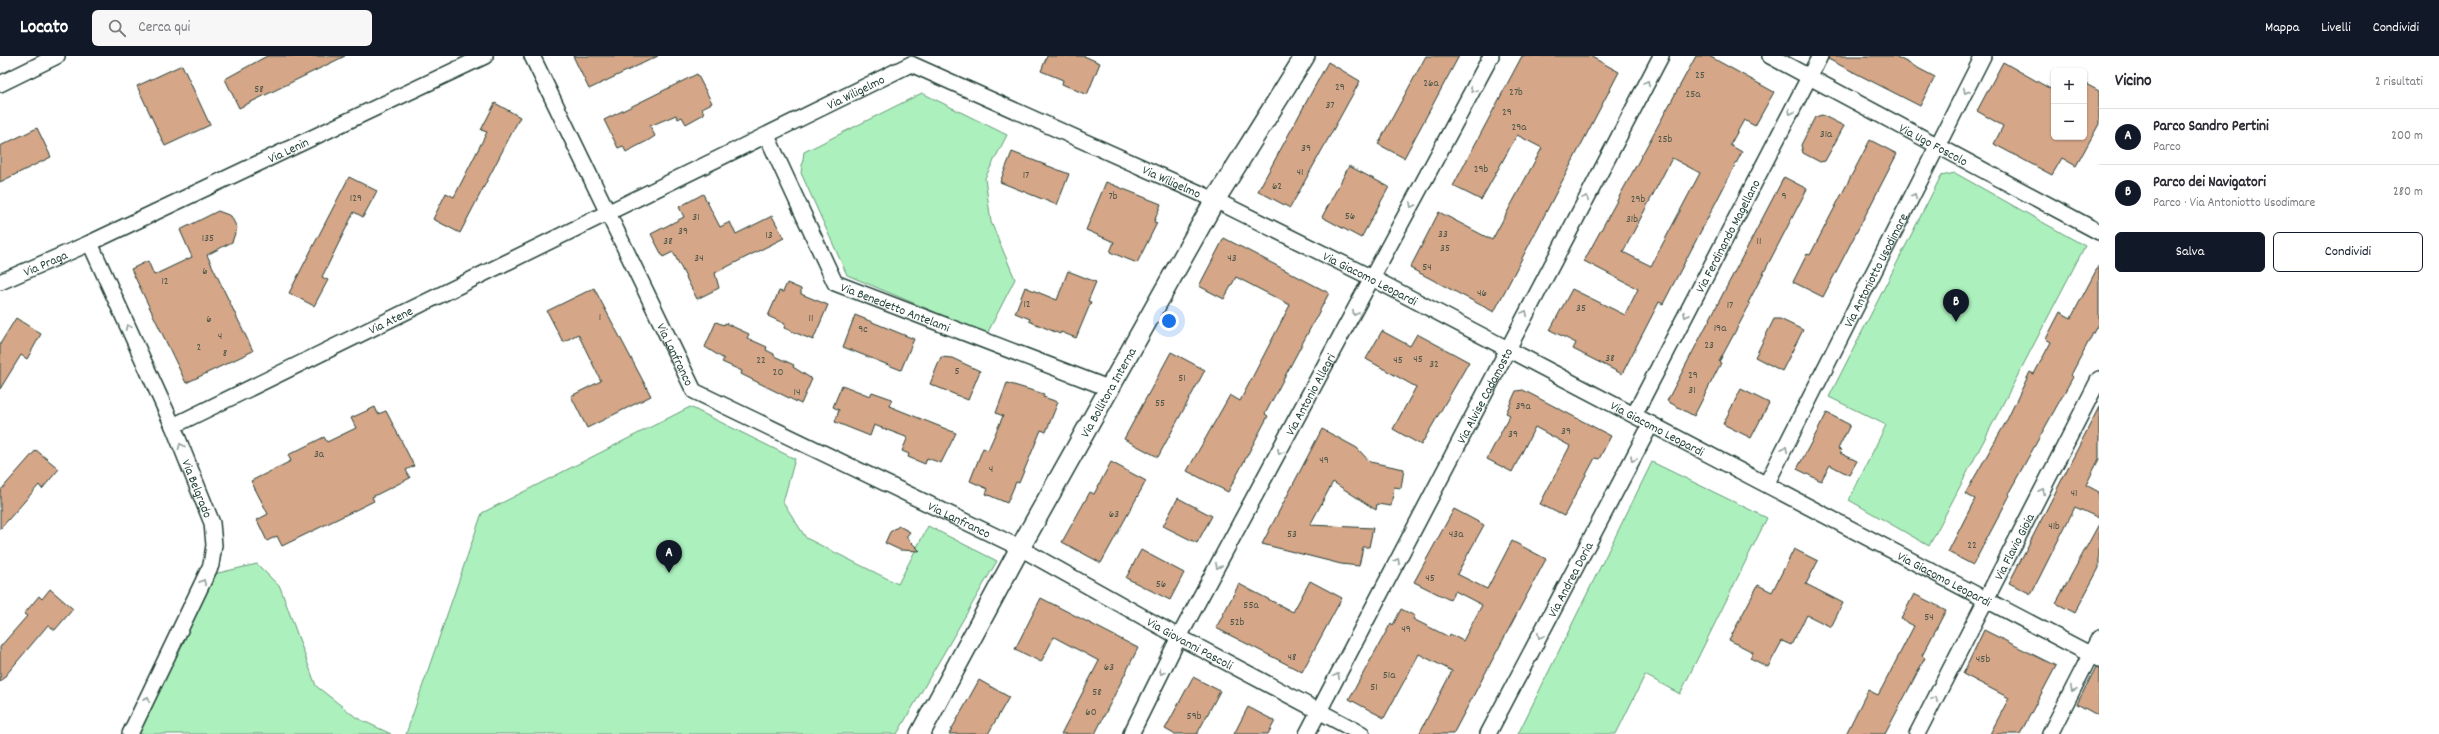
<!DOCTYPE html>
<html lang="it">
<head>
<meta charset="utf-8">
<style>
  body { margin:0; font-family:Dekko,sans-serif; background:#f7f7f7; color:#2b2b33 }
  .controls { position:absolute; right:12px; top:12px; display:grid; overflow:hidden; border-radius:6px; box-shadow:0 1px 3px #0004 }
  .controls button { width:36px; height:36px; display:grid; place-items:center; padding:0; border:0; border-bottom:1px solid #e1e1e2; background:#fff; color:#2b2b33; font:20px sans-serif }
  .you { position:absolute; left:1169px; top:265px; width:14px; height:14px; margin:-10px; border:3px solid #fff; border-radius:50%; background:#1a73e8; box-shadow:0 0 0 6px #1a73e833 }
  .badge { display:grid; place-items:center; width:26px; height:26px; border-radius:50%; background:#111827; color:#fff; font-size:13px; font-weight:700 }
  .pin { position:absolute; translate:-50% -33px; filter:drop-shadow(0 1px 2px #0008) }
  .pin::after { content:''; position:absolute; top:21px; width:14px; height:12px; background:inherit; clip-path:polygon(0 0,100% 0,50% 100%) }
  .list { margin:0; padding:0; list-style:none }
  h2 { display:flex; justify-content:space-between; align-items:center; height:52px; margin:0; padding:0 16px; font-size:17px }
  h2 small { font-size:13px; font-weight:400; color:#7c7c81 }
  .list li { display:grid; grid-template-columns:26px 1fr auto; gap:12px; align-items:center; box-sizing:border-box; height:56px; padding:0 16px; border-top:1px solid #e1e1e2 }
  .list b { display:block; font-size:15px; white-space:nowrap }
  .list p { margin:0; font-size:13px; white-space:nowrap; color:#7c7c81 }
  .list em { font-size:13px; font-style:normal; color:#7c7c81 }
  .actions { display:flex; gap:8px; padding:12px 16px }
  .actions a { flex:1; padding:9px 0; border:1px solid #111827; border-radius:6px; text-align:center; font-size:14px; color:#111827 }
  .actions .main { background:#111827; color:#fff }
  .icon { flex:none; width:22px; height:22px; fill:none; stroke:currentColor; stroke-width:2; stroke-linecap:round; stroke-linejoin:round }
  .map { position:relative; flex:none; width:2099px; height:678px; overflow:hidden }
  header { display:flex; align-items:center; gap:24px; box-sizing:border-box; height:56px; padding:0 20px; background:#111827; color:#fff }
  header strong { font-size:19px }
  nav { display:flex; gap:22px; margin-inline-start:auto; font-size:14px }
  .search { width:280px; height:36px; background:#f7f7f7; display:flex; align-items:center; gap:10px; box-sizing:border-box; padding:0 14px; border-radius:6px; color:#7c7c81; font-size:15px }
  main { display:flex }
  aside { flex:1; background:#fff }
  .map>svg:first-child { display:block }
  .green { fill:#acf1bd; stroke:#669778 }
  .building { fill:#d5a688; stroke:#1f3d34; fill-rule:evenodd }
  .lines { fill:none; stroke-linecap:round; stroke-linejoin:round }
  .minor-casing { stroke:#1f3d34; stroke-width:18 }
  .tertiary-casing { stroke:#1f3d34; stroke-width:22 }
  .minor { stroke:#fff; stroke-width:15 }
  .tertiary { stroke:#fff; stroke-width:19 }
  .oneway { stroke:#8f9e9a }
  .labels { text-anchor:middle; stroke-width:3; stroke-linejoin:round; paint-order:stroke }
  .number-label { font-size:11px; fill:#4c5749 }
  .street-label { font-size:13px; fill:#1f3d34; stroke:#fff }
</style>
</head>
<body>
<header>
<strong>Locato</strong>
<div class="search"><svg class="icon" aria-label="search" viewBox="0 0 24 24"><circle cx="10" cy="10" r="6"/><path d="M15 15l6 6"/></svg>Cerca qui</div>
<nav><a>Mappa</a><a>Livelli</a><a>Condividi</a></nav>
</header>
<main>
<div class="map">
<svg width="2099" height="678" viewBox="0 0 2099 678">
  <rect width="100%" height="100%" fill="#fff"/>
  <filter id="ink" filterUnits="userSpaceOnUse"><feTurbulence type="fractalNoise" baseFrequency=".025" numOctaves="2"/><feDisplacementMap in="SourceGraphic" scale="8" xChannelSelector="R" yChannelSelector="G"/><feConvolveMatrix kernelMatrix="1 2 1 2 8 2 1 2 1" color-interpolation-filters="sRGB"/></filter>
  <g filter="url(#ink)">
    <g class="green">
      <path d="M922 37 1007 79 985 122 991 166 1015 223 987 278 847 219 801 117 804 96Z"/>
      <path d="M1955 117 2085 190 1929 490 1849 444 1886 369 1829 341 1941 120Z"/>
      <path d="M690 351 795 403 783 446 806 482 898 528 928 470 997 505 897 678H406L482 457Z"/>
      <path d="M1652 406 1767 462 1680 638 1645 619 1616 678H1518Z"/>
      <path d="M257 508 280 531 316 630 357 662 391 678H138L214 518Z"/>
    </g>
    <g class="building">
      <path d="M267 0H345L239 52 225 23Z"/>
      <path d="M573 0H658L589 33Z"/>
      <path d="M1047 0H1084L1100 7 1087 39 1062 28 1063 24 1041 15Z"/>
      <path d="M1426 0H1459L1404 102 1378 88Z"/>
      <path d="M1522 0H1590L1619 16 1494 256 1410 212 1439 156 1492 184 1542 92 1517 79 1481 144 1453 130Z"/>
      <path d="M1696 0H1709L1774 36 1755 70 1744 64 1730 89 1742 96 1663 248 1659 246 1622 318 1573 293 1576 287 1550 274 1572 233 1625 259 1638 233 1584 205ZM1672 102 1700 117 1651 210 1623 196Z"/>
      <path d="M1829 0H1895L1935 21 1920 50 1828 3Z"/>
      <path d="M1328 6 1360 25 1290 152 1258 135Z"/>
      <path d="M2003 6 2054 35V81H2084V27L2099 35V68L2076 110 2062 102 2052 119 1994 88 2003 70 1977 55Z"/>
      <path d="M182 9 210 69 165 90 137 30Z"/>
      <path d="M697 18 712 47 702 52 704 58 686 68 682 61 678 63 676 59 650 70 655 80 649 84 626 96 623 90 618 92 604 64Z"/>
      <path d="M495 47 520 61 460 177 433 163 446 137 454 141 487 76 481 74Z"/>
      <path d="M1822 59 1844 70 1825 105 1820 106 1803 97 1801 89 1815 61Z"/>
      <path d="M37 72 51 101 0 126V90Z"/>
      <path d="M1870 84 1897 98 1823 241 1793 226 1807 198 1810 199Z"/>
      <path d="M1012 96 1069 118 1057 149 1000 126Z"/>
      <path d="M1349 110 1389 131 1361 182 1322 161Z"/>
      <path d="M349 121 377 135 363 161 354 156 322 221 328 224 314 250 289 237Z"/>
      <path d="M1784 121 1807 133 1748 247 1750 248 1719 306 1721 307 1694 360 1667 345Z"/>
      <path d="M1106 126 1161 148 1154 166 1157 167 1137 207 1110 196 1114 186 1086 174Z"/>
      <path d="M703 138 720 171 730 166 736 178 772 160 784 182 715 217 719 232 697 243 673 196 663 201 651 178 684 161 679 151Z"/>
      <path d="M218 155 231 160 237 172 232 186 207 199 253 295 186 327 131 213 148 205 154 219 192 201 180 174Z"/>
      <path d="M1224 182 1329 237 1265 358 1268 360 1228 436 1187 415 1230 339 1240 345 1290 249 1236 221 1224 243 1199 230Z"/>
      <path d="M2099 209V266L2071 319 2073 321 2008 438 2010 439 1973 509 1948 496 1975 443 1965 438 2006 366 2030 316 2034 318 2051 286 2046 283 2060 256 2071 262Z"/>
      <path d="M1068 215 1096 226 1088 245 1091 246 1076 282 1061 276 1060 278 1029 265 1030 263 1015 257 1025 231 1057 244Z"/>
      <path d="M787 227 801 233V238L828 249 813 284 784 272 785 268 768 260 779 235 783 236Z"/>
      <path d="M594 232 651 340 587 372 571 340 601 325 578 278 563 286 547 255Z"/>
      <path d="M855 259 914 283 901 314 843 291Z"/>
      <path d="M16 262 41 278 27 303 21 299 0 333V288Z"/>
      <path d="M1774 263H1780L1803 274 1782 315 1755 301Z"/>
      <path d="M716 266 724 269 725 267 749 278 747 282 767 291 766 294 774 298V300L794 309 793 311 812 323 801 348 741 318 742 315 722 306 724 303 705 291Z"/>
      <path d="M1382 275 1410 290 1417 278 1469 306 1421 389 1393 373 1416 331 1366 303Z"/>
      <path d="M1171 296 1205 314 1158 401 1124 383Z"/>
      <path d="M941 301 952 302 980 315 968 344 930 328Z"/>
      <path d="M1007 327 1044 338 1043 341 1058 346 1046 376 1041 374 1019 427 1016 426 1007 447 986 438 988 433 970 425 983 392 988 394 1003 360 996 357Z"/>
      <path d="M842 329 870 340 872 336 892 343 889 350 956 377 941 407 927 402 925 408 908 401 909 398 902 395 907 383 906 381 874 369 870 380 835 366 839 354 833 351Z"/>
      <path d="M1741 333 1769 347 1751 382 1723 368Z"/>
      <path d="M1523 334 1611 380 1599 403 1595 402 1564 460 1540 448 1570 390 1535 371 1512 416 1487 403 1510 359 1506 357 1516 335Z"/>
      <path d="M375 351 378 358 386 355 405 392 414 410 406 414 410 422 372 441 374 445 282 490 277 480 267 485 257 464 268 458 251 425 291 405 288 399 324 381 327 386 356 372 351 362Z"/>
      <path d="M2099 351V403L2086 429 2099 436V462L2075 451 2031 538 2009 527Z"/>
      <path d="M1827 357 1850 369 1838 393 1841 394 1840 397 1857 405 1849 419 1830 409 1821 425 1797 413Z"/>
      <path d="M1322 373 1357 392 1370 406 1404 413 1401 432 1394 431 1391 450 1377 448 1376 454 1333 426 1310 469 1373 472 1369 491H1363L1359 510 1341 508 1262 488Z"/>
      <path d="M36 394 59 413 42 433 39 429 0 473V435Z"/>
      <path d="M1111 406 1146 425 1101 507 1062 486 1090 436 1094 438Z"/>
      <path d="M1178 442 1212 460 1197 487 1163 470Z"/>
      <path d="M1454 453 1484 469 1457 518 1487 533 1512 485 1546 503 1453 678H1419L1452 615 1419 598 1384 662 1349 643 1391 567 1393 569 1401 553 1415 560 1413 563 1449 581 1450 578 1463 585 1482 549 1455 535 1450 544 1414 526Z"/>
      <path d="M2099 468V512L2075 557 2056 547Z"/>
      <path d="M899 470 910 476 906 481 920 495 900 494 885 487 890 476Z"/>
      <path d="M1794 493 1818 505 1806 528 1843 547 1831 571 1807 559 1791 589 1782 585 1768 611 1750 602 1753 596 1729 584 1758 529 1772 536Z"/>
      <path d="M1141 494 1184 517 1170 544 1126 522Z"/>
      <path d="M1310 525 1342 542 1302 616 1216 572 1239 528 1293 556Z"/>
      <path d="M50 533 73 553 55 574 48 569 0 626V591L27 560 24 558 39 540 42 543Z"/>
      <path d="M1914 538 1946 554 1922 600 1925 602 1885 678H1846L1868 634 1878 639 1882 632 1914 570 1901 563Z"/>
      <path d="M1041 542 1138 592 1095 678H1061L1099 605 1054 581 1041 606 1015 593Z"/>
      <path d="M1984 574 2056 610 2020 678H1990L2009 642 1963 618Z"/>
      <path d="M2096 611 2099 612V660L2077 648Z"/>
      <path d="M1193 621 1220 635 1197 678H1174L1165 673Z"/>
      <path d="M979 624 1009 641 988 678H949Z"/>
      <path d="M1248 651 1275 665 1268 678H1234Z"/>
    </g>
    <g class="lines">
      <defs>
        <g id="minor">
          <path id="s1" d="M532 0 694 335 1020 492 1179 581 1362 678"/>
          <path id="s2" d="M1770 0 2099 176"/>
          <path d="M0 28 57 0"/>
          <path id="s3" d="M767 80 835 227 1108 332"/>
          <path id="s4" d="M90 187 173 370 212 467 214 489 211 509 130 678"/>
          <path id="s5" d="M0 226 90 187 485 0"/>
          <path id="s6" d="M1634 359 1820 0"/>
          <path id="s7" d="M173 370 911 8 1215 144 1374 223 2099 603"/>
          <path id="s8" d="M1767 427 1983 0"/>
          <path id="s9" d="M1131 678 1179 581 1491 0"/>
          <path id="s10" d="M1307 678 1661 0"/>
          <path id="s11" d="M1488 678 1651 368"/>
          <path id="s12" d="M1917 678 2099 323"/>
          <path d="M2050 678 2099 582"/>
        </g>
        <g id="tertiary">
          <path id="s13" d="M920 678 1020 492 1215 144 1305 0"/>
        </g>
      </defs>
      <use href="#minor" class="minor-casing"/>
      <use href="#tertiary" class="tertiary-casing"/>
      <use href="#minor" class="minor"/>
      <use href="#tertiary" class="tertiary"/>
    </g>
    <defs><path id="oneway-chevron" d="M-2-3.5L2.5 0L-2 3.5" fill="none" stroke-width="1.6" stroke-linecap="round" stroke-linejoin="round"/></defs>
    <g class="oneway">
      <use href="#oneway-chevron" transform="translate(1647 27) rotate(-62)"/>
      <use href="#oneway-chevron" transform="translate(1473 34) rotate(118)"/>
      <use href="#oneway-chevron" transform="translate(1966 35) rotate(116)"/>
      <use href="#oneway-chevron" transform="translate(1791 56) rotate(117)"/>
      <use href="#oneway-chevron" transform="translate(1914 140) rotate(-63)"/>
      <use href="#oneway-chevron" transform="translate(1586 142) rotate(-62)"/>
      <use href="#oneway-chevron" transform="translate(1412 149) rotate(118)"/>
      <use href="#oneway-chevron" transform="translate(1355 257) rotate(118)"/>
      <use href="#oneway-chevron" transform="translate(1525 257) rotate(-62)"/>
      <use href="#oneway-chevron" transform="translate(1686 259) rotate(117)"/>
      <use href="#oneway-chevron" transform="translate(128 271) rotate(-114)"/>
      <use href="#oneway-chevron" transform="translate(181 390) rotate(-112)"/>
      <use href="#oneway-chevron" transform="translate(1785 393) rotate(-63)"/>
      <use href="#oneway-chevron" transform="translate(1280 396) rotate(118)"/>
      <use href="#oneway-chevron" transform="translate(1633 403) rotate(118)"/>
      <use href="#oneway-chevron" transform="translate(2042 435) rotate(-63)"/>
      <use href="#oneway-chevron" transform="translate(1397 505) rotate(-63)"/>
      <use href="#oneway-chevron" transform="translate(1218 510) rotate(118)"/>
      <use href="#oneway-chevron" transform="translate(203 526) rotate(-64)"/>
      <use href="#oneway-chevron" transform="translate(1540 580) rotate(118)"/>
      <use href="#oneway-chevron" transform="translate(1162 616) rotate(117)"/>
      <use href="#oneway-chevron" transform="translate(1337 620) rotate(-63)"/>
      <use href="#oneway-chevron" transform="translate(2073 633) rotate(117)"/>
      <use href="#oneway-chevron" transform="translate(147 643) rotate(-64)"/>
      <use href="#oneway-chevron" transform="translate(1935 643) rotate(-63)"/>
    </g>
  </g>
  <g class="labels">
    <g class="number-label">
      <text x="1700" y="22">25</text>
      <text x="1431" y="30">26a</text>
      <text x="1340" y="34">29</text>
      <text x="259" y="36">58</text>
      <text x="1516" y="39">27b</text>
      <text x="1693" y="41">25a</text>
      <text x="1330" y="52">37</text>
      <text x="1507" y="59">29</text>
      <text x="1519" y="74">29a</text>
      <text x="1826" y="81">31a</text>
      <text x="1665" y="86">25b</text>
      <text x="1306" y="95">39</text>
      <text x="1481" y="116">29b</text>
      <text x="1300" y="119">41</text>
      <text x="1026" y="122">17</text>
      <text x="1277" y="133">62</text>
      <text x="1113" y="143">7b</text>
      <text x="1784" y="143">9</text>
      <text x="356" y="145">129</text>
      <text x="1638" y="146">29b</text>
      <text x="1350" y="163">56</text>
      <text x="696" y="164">31</text>
      <text x="1632" y="166">31b</text>
      <text x="683" y="178">39</text>
      <text x="1443" y="181">33</text>
      <text x="769" y="182">13</text>
      <text x="208" y="185">135</text>
      <text x="668" y="188">38</text>
      <text x="1759" y="188">11</text>
      <text x="1445" y="195">35</text>
      <text x="699" y="205">34</text>
      <text x="1232" y="205">43</text>
      <text x="1427" y="214">54</text>
      <text x="205" y="218">6</text>
      <text x="165" y="228">12</text>
      <text x="1482" y="240">46</text>
      <text x="1027" y="251">12</text>
      <text x="1730" y="252">17</text>
      <text x="1581" y="255">35</text>
      <text x="600" y="264">1</text>
      <text x="811" y="265">11</text>
      <text x="209" y="266">6</text>
      <text x="1720" y="275">19a</text>
      <text x="863" y="276">9c</text>
      <text x="220" y="283">4</text>
      <text x="1709" y="292">23</text>
      <text x="199" y="294">2</text>
      <text x="225" y="300">8</text>
      <text x="1610" y="305">38</text>
      <text x="1418" y="306">45</text>
      <text x="761" y="307">22</text>
      <text x="1398" y="307">45</text>
      <text x="1434" y="311">32</text>
      <text x="957" y="318">5</text>
      <text x="778" y="319">20</text>
      <text x="1693" y="322">29</text>
      <text x="1182" y="325">51</text>
      <text x="1692" y="337">31</text>
      <text x="797" y="339">14</text>
      <text x="1160" y="350">55</text>
      <text x="1523" y="353">39a</text>
      <text x="1566" y="378">39</text>
      <text x="1513" y="381">39</text>
      <text x="319" y="401">3a</text>
      <text x="1324" y="407">49</text>
      <text x="991" y="416">4</text>
      <text x="2074" y="440">41</text>
      <text x="1114" y="461">63</text>
      <text x="2054" y="473">41b</text>
      <text x="1292" y="481">53</text>
      <text x="1456" y="481">43a</text>
      <text x="1972" y="492">22</text>
      <text x="1430" y="525">45</text>
      <text x="1161" y="531">56</text>
      <text x="1251" y="552">55a</text>
      <text x="1929" y="564">54</text>
      <text x="1237" y="569">52b</text>
      <text x="1406" y="576">49</text>
      <text x="1292" y="604">48</text>
      <text x="1983" y="606">45b</text>
      <text x="1109" y="614">63</text>
      <text x="1389" y="622">51a</text>
      <text x="1374" y="634">51</text>
      <text x="1097" y="639">58</text>
      <text x="1091" y="659">60</text>
      <text x="1194" y="663">59b</text>
    </g>
    <g class="street-label">
      <text dy="5" stroke="none"><textPath href="#s7" startOffset="760">Via Wiligelmo</textPath></text>
      <text dy="5" stroke="none"><textPath href="#s2" startOffset="186">Via Ugo Foscolo</textPath></text>
      <text dy="5" stroke="none"><textPath href="#s5" startOffset="317">Via Lenin</textPath></text>
      <text dy="5" stroke="none"><textPath href="#s7" startOffset="1108">Via Wiligelmo</textPath></text>
      <text dy="5" stroke="none"><textPath href="#s6" startOffset="202">Via Ferdinando Magellano</textPath></text>
      <text dy="5" stroke="none"><textPath href="#s5" startOffset="49">Via Praga</textPath></text>
      <text dy="5" stroke="none"><textPath href="#s8" startOffset="239">Via Antoniotto Usodimare</textPath></text>
      <text dy="5" stroke="none"><textPath href="#s7" startOffset="1329">Via Giacomo Leopardi</textPath></text>
      <text dy="5" stroke="none"><textPath href="#s3" startOffset="227">Via Benedetto Antelami</textPath></text>
      <text dy="5" stroke="none"><textPath href="#s7" startOffset="242">Via Atene</textPath></text>
      <text dy="5" stroke="none"><textPath href="#s1" startOffset="331">Via Lanfranco</textPath></text>
      <text dy="5" stroke="none"><textPath href="#s13" startOffset="390">Via Bollitora Interna</textPath></text>
      <text dy="5" stroke="none"><textPath href="#s10" startOffset="382">Via Alvise Cadamosto</textPath></text>
      <text dy="5" stroke="none"><textPath href="#s9" startOffset="384">Via Antonio Allegri</textPath></text>
      <text dy="5" stroke="none"><textPath href="#s7" startOffset="1653">Via Giacomo Leopardi</textPath></text>
      <text dy="5" stroke="none"><textPath href="#s4" startOffset="268">Via Belgrado</textPath></text>
      <text dy="5" stroke="none"><textPath href="#s1" startOffset="667">Via Lanfranco</textPath></text>
      <text dy="5" stroke="none"><textPath href="#s12" startOffset="211">Via Flavio Gioia</textPath></text>
      <text dy="5" stroke="none"><textPath href="#s7" startOffset="1977">Via Giacomo Leopardi</textPath></text>
      <text dy="5" stroke="none"><textPath href="#s11" startOffset="175">Via Andrea Doria</textPath></text>
      <text dy="5" stroke="none"><textPath href="#s1" startOffset="929">Via Giovanni Pascoli</textPath></text>
    </g>
  </g>
</svg>
<div class="controls">
<button>+</button>
<button>−</button>
</div>
<div class="you"></div>
<div class="pin badge" style="left:669px;top:517px">A</div>
<div class="pin badge" style="left:1956px;top:266px">B</div>
</div>
<aside>
<h2>Vicino<small>2 risultati</small></h2>
<ul class="list">
<li><span class="badge">A</span><div><b>Parco Sandro Pertini</b><p>Parco</p></div><em>200 m</em></li>
<li><span class="badge">B</span><div><b>Parco dei Navigatori</b><p>Parco · Via Antoniotto Usodimare</p></div><em>280 m</em></li>
</ul>
<div class="actions"><a class="main">Salva</a><a>Condividi</a></div>
</aside>
</main>
</body>
</html>
